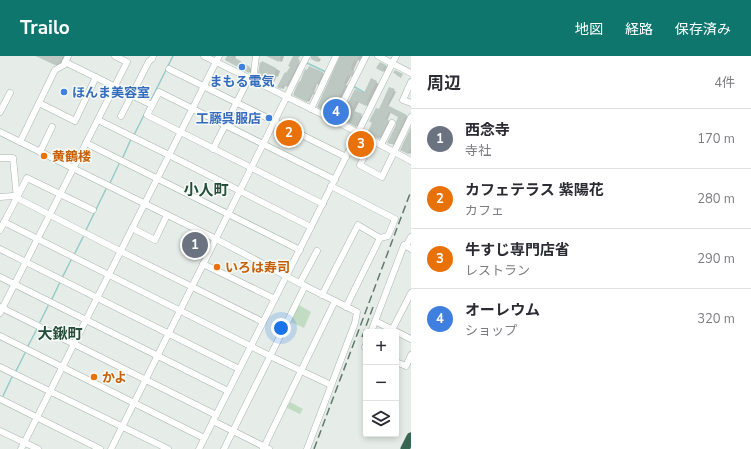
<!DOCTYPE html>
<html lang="ja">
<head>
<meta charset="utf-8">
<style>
  body { margin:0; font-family:"Nunito Sans","Noto Sans JP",sans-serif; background:#f2f2f3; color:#2b2b33 }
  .controls { position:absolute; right:12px; bottom:12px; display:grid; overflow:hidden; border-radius:4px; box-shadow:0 2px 6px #0003 }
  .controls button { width:36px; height:36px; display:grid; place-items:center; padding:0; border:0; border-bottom:1px solid #e1e1e2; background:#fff; color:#2b2b33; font:20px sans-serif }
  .you { position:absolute; left:281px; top:272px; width:14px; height:14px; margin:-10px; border:3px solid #fff; border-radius:50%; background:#1a73e8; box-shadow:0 0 0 6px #1a73e833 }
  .badge { display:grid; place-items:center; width:26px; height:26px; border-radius:50%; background:#0f766e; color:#fff; font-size:13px; font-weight:700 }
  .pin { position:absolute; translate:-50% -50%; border:2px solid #fff; box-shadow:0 1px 4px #0006 }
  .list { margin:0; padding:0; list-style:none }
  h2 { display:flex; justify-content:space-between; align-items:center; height:52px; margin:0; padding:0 16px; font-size:17px }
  h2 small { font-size:13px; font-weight:400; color:#7c7c81 }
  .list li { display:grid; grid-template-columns:26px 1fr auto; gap:12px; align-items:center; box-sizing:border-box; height:60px; padding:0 16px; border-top:1px solid #e1e1e2 }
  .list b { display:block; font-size:15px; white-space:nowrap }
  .list p { margin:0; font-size:13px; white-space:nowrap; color:#7c7c81 }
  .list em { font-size:13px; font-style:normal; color:#7c7c81 }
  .icon { flex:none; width:22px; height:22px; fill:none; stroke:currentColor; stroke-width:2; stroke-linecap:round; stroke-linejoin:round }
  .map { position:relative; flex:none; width:411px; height:393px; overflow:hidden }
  header { display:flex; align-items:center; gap:24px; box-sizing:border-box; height:56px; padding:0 20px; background:#0f766e; color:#fff }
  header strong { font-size:19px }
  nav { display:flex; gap:22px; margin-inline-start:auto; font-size:14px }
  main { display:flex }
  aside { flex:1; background:#fff }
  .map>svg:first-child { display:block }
  .green { fill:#c2dcc3 }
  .shadow { fill:#0003 }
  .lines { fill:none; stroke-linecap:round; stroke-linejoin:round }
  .stream { stroke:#95cbc8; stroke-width:1.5 }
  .building { fill:#bcc8c1 }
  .minor-casing { stroke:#a9b5ae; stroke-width:7 }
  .highway-casing { stroke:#c3c9c6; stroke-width:10 }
  .minor { stroke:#fff; stroke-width:6 }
  .highway { stroke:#366752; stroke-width:9 }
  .rail { stroke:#62796d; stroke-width:1.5; stroke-dasharray:8 4; stroke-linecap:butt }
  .shop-dot { fill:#3f7fe0; stroke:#f6faf7; stroke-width:1.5 }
  .food-dot { fill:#e8710a; stroke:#f6faf7; stroke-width:1.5 }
  .labels { text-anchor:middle; stroke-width:3; stroke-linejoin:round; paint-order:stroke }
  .shop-label { font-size:13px; font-weight:bold; fill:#366cbe; stroke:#f6faf7 }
  .food-label { font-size:13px; font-weight:bold; fill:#c56008; stroke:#f6faf7; text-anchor:start }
  .quarter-label { font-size:15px; font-weight:bold; fill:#254e3a; stroke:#f6faf7 }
</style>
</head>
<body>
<header>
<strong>Trailo</strong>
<nav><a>地図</a><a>経路</a><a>保存済み</a></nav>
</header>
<main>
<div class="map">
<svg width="411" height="393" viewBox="0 0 411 393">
  <rect width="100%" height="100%" fill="#e6ede8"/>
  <g class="green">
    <path d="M299 249 311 256 304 272 291 266Z"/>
    <path d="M290 346 303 353 300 358 287 352Z"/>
  </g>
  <g class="shadow">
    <path d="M36 0H68L71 2 68 10 63 12Z"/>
    <path d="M227 0H236L235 3 252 13 251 17 226 4 228 1Z"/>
    <path d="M268 0H284L282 6Z"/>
    <path d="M314 0 321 3 319 6 312 2Z"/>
    <path d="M341 0H363L360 5 358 4 354 13V14L353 16 356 17 354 21 351 20 346 29 348 30 334 57 333 56V58L318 50Z"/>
    <path d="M263 6 280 15 278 21 277 20 274 26 272 25 271 27 262 22Z"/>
    <path d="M299 6 301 7 288 31 285 29 284 33 278 31Z"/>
    <path d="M380 7 388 11 385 16 377 12Z"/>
    <path d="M309 11 325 18 320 29 317 28 314 36 316 37 315 39 313 38 309 46 294 38Z"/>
    <path d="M371 23 379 28 369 47 370 48 368 50 359 46 354 56 364 61 359 71 341 62 355 34 364 39Z"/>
    <path d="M390 32 396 36 388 51 408 61 395 89 388 87 400 61 391 56 387 65 390 66 382 83 369 76Z"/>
    <path d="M411 75V97L410 98 401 94Z"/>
  </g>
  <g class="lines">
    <g class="stream">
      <path d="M307 7 326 16"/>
      <path d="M353 30 365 37"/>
      <path d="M151 44 173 0"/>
      <path d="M134 79 148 51"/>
      <path d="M123 101 131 83"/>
      <path d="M110 127 119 108"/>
      <path d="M86 174 106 133"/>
      <path d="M75 197 83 181"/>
      <path d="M62 222 71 204"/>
      <path d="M52 243 60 226"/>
      <path d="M40 266 48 250"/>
      <path d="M28 290 37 273"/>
      <path d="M16 315 25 297"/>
      <path d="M3 340 12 321"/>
    </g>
  </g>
  <g class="building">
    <path d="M36 0H63L60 6 55 9Z"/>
    <path d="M227 0H232L250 11 249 17 225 4Z"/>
    <path d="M266 0H281L279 6Z"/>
    <path d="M293 0H300L298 3 300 4 290 24H289L286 31 283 29 281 33 277 31 285 16 286 17 290 11 288 10Z"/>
    <path d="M311 0H317L319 1 317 6 311 3Z"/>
    <path d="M340 0H359L357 5 355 4 351 11H352L351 13 354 15 351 20 348 19 344 27 346 28 342 35 331 56H330V57L317 51Z"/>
    <path d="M262 5 276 12 274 19 272 18 270 24 267 23 266 25 260 23 261 20 258 19 260 6 261 7Z"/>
    <path d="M380 6 386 9 383 16 376 12Z"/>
    <path d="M309 10 323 16 317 29 315 28 312 34 314 35 313 39 311 38 307 46 293 39 299 25 300 26 305 13 307 14Z"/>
    <path d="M395 14 403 18 401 22 396 19V18L393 17Z"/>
    <path d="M371 22 377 25 367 45 368 46 366 50 356 45 352 54 362 58 356 71 340 62 355 33 364 37Z"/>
    <path d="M389 31 395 33 387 49 407 59 393 88 387 87 396 69V66L398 61 389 56 385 63 389 64 379 83 367 77 372 67 369 65 376 52 379 53Z"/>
    <path d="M411 71V92L408 98 400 94Z"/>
  </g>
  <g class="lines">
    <defs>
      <g id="minor">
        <path d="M204 0 334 64 411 105"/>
        <path d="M378 0 411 17"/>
        <path d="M65 6 152 49"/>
        <path d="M169 13 346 101"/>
        <path d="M253 25 256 0"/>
        <path d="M411 26 403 44 411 47"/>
        <path d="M39 47 75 65 96 21"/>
        <path d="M311 53 336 0"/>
        <path d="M0 56 10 37"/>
        <path d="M121 60 149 5 152 3 153 0"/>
        <path d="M98 64 169 99 311 171"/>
        <path d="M334 64 366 0"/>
        <path d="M0 76 216 183 305 230 357 256 355 267 307 393"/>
        <path d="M372 84 360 109 382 121 411 61"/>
        <path d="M20 86 55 14 64 9 68 0"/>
        <path d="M86 87 300 194"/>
        <path d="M381 89 392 67"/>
        <path d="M213 93 249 22"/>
        <path d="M40 96 52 71"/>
        <path d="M0 102H13L17 143"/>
        <path d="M331 130 395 163 388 180 380 182 346 251"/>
        <path d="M0 141 13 140 120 195 263 266"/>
        <path d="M323 148 147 59 159 36 335 124"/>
        <path d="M4 166 270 300 331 329"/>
        <path d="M132 172 155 184 167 159"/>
        <path d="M0 174 27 122 93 154"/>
        <path d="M406 190 411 181"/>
        <path d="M0 193 239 313"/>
        <path d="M203 208 275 243"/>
        <path d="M0 221 228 335"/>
        <path d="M300 227 317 195"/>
        <path d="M322 239 358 169 380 182"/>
        <path d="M0 251 216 359"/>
        <path d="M0 257 127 6 115 0"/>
        <path d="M375 265 411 283"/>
        <path d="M392 274 411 237"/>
        <path d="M371 276 404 189 411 193"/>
        <path d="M0 280 204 382"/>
        <path d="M366 289 365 291H366"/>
        <path d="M396 306 406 310 411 299"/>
        <path d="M0 311 168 393"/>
        <path d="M0 343 100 393"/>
        <path d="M213 365 269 393"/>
        <path d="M0 375 38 393"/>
        <path d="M21 393 219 0"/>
        <path d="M111 393 307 0"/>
        <path d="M199 393 311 171 396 0"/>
        <path d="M224 393 305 230"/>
        <path d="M263 393 335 245"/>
      </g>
      <path id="highway" d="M405 393 411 381"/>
    </defs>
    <use href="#minor" class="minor-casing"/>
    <use href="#highway" class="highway-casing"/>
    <use href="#minor" class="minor"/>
    <use href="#highway" class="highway"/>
    <g class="rail">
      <path d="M362 281 373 251"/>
      <path d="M314 393 411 135"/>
    </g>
  </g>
  <g class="shop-dot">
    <circle cx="242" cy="11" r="4"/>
    <circle cx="64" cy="36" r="4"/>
    <circle cx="269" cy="62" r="4"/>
  </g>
  <g class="food-dot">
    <circle cx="44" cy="100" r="4"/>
    <circle cx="217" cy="211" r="4"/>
    <circle cx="94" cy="321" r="4"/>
  </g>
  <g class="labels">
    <g class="shop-label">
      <text x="242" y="30">まもる電気</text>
      <text x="72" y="41" text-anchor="start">ほんま美容室</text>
      <text x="261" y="67" text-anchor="end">工藤呉服店</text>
    </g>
    <g class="food-label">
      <text x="52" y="105">黄鶴楼</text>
      <text x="225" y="216">いろは寿司</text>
      <text x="102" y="326">かよ</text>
    </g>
    <g class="quarter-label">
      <text x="206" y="139">小人町</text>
      <text x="60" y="283">大鍬町</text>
    </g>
  </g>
</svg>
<div class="controls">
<button>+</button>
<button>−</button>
<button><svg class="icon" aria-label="layers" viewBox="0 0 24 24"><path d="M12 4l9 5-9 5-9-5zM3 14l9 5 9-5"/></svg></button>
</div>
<div class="you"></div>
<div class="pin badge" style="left:195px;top:189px;background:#6b7280">1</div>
<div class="pin badge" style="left:289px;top:77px;background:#e8710a">2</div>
<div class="pin badge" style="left:361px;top:88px;background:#e8710a">3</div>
<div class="pin badge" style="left:336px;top:56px;background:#3f7fe0">4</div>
</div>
<aside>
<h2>周辺<small>4件</small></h2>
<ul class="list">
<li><span class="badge" style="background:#6b7280">1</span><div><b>西念寺</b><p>寺社</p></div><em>170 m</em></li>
<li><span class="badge" style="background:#e8710a">2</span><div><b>カフェテラス 紫陽花</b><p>カフェ</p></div><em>280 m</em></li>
<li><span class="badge" style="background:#e8710a">3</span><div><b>牛すじ専門店省</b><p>レストラン</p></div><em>290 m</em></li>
<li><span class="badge" style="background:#3f7fe0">4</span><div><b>オーレウム</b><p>ショップ</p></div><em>320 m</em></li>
</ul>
</aside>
</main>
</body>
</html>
